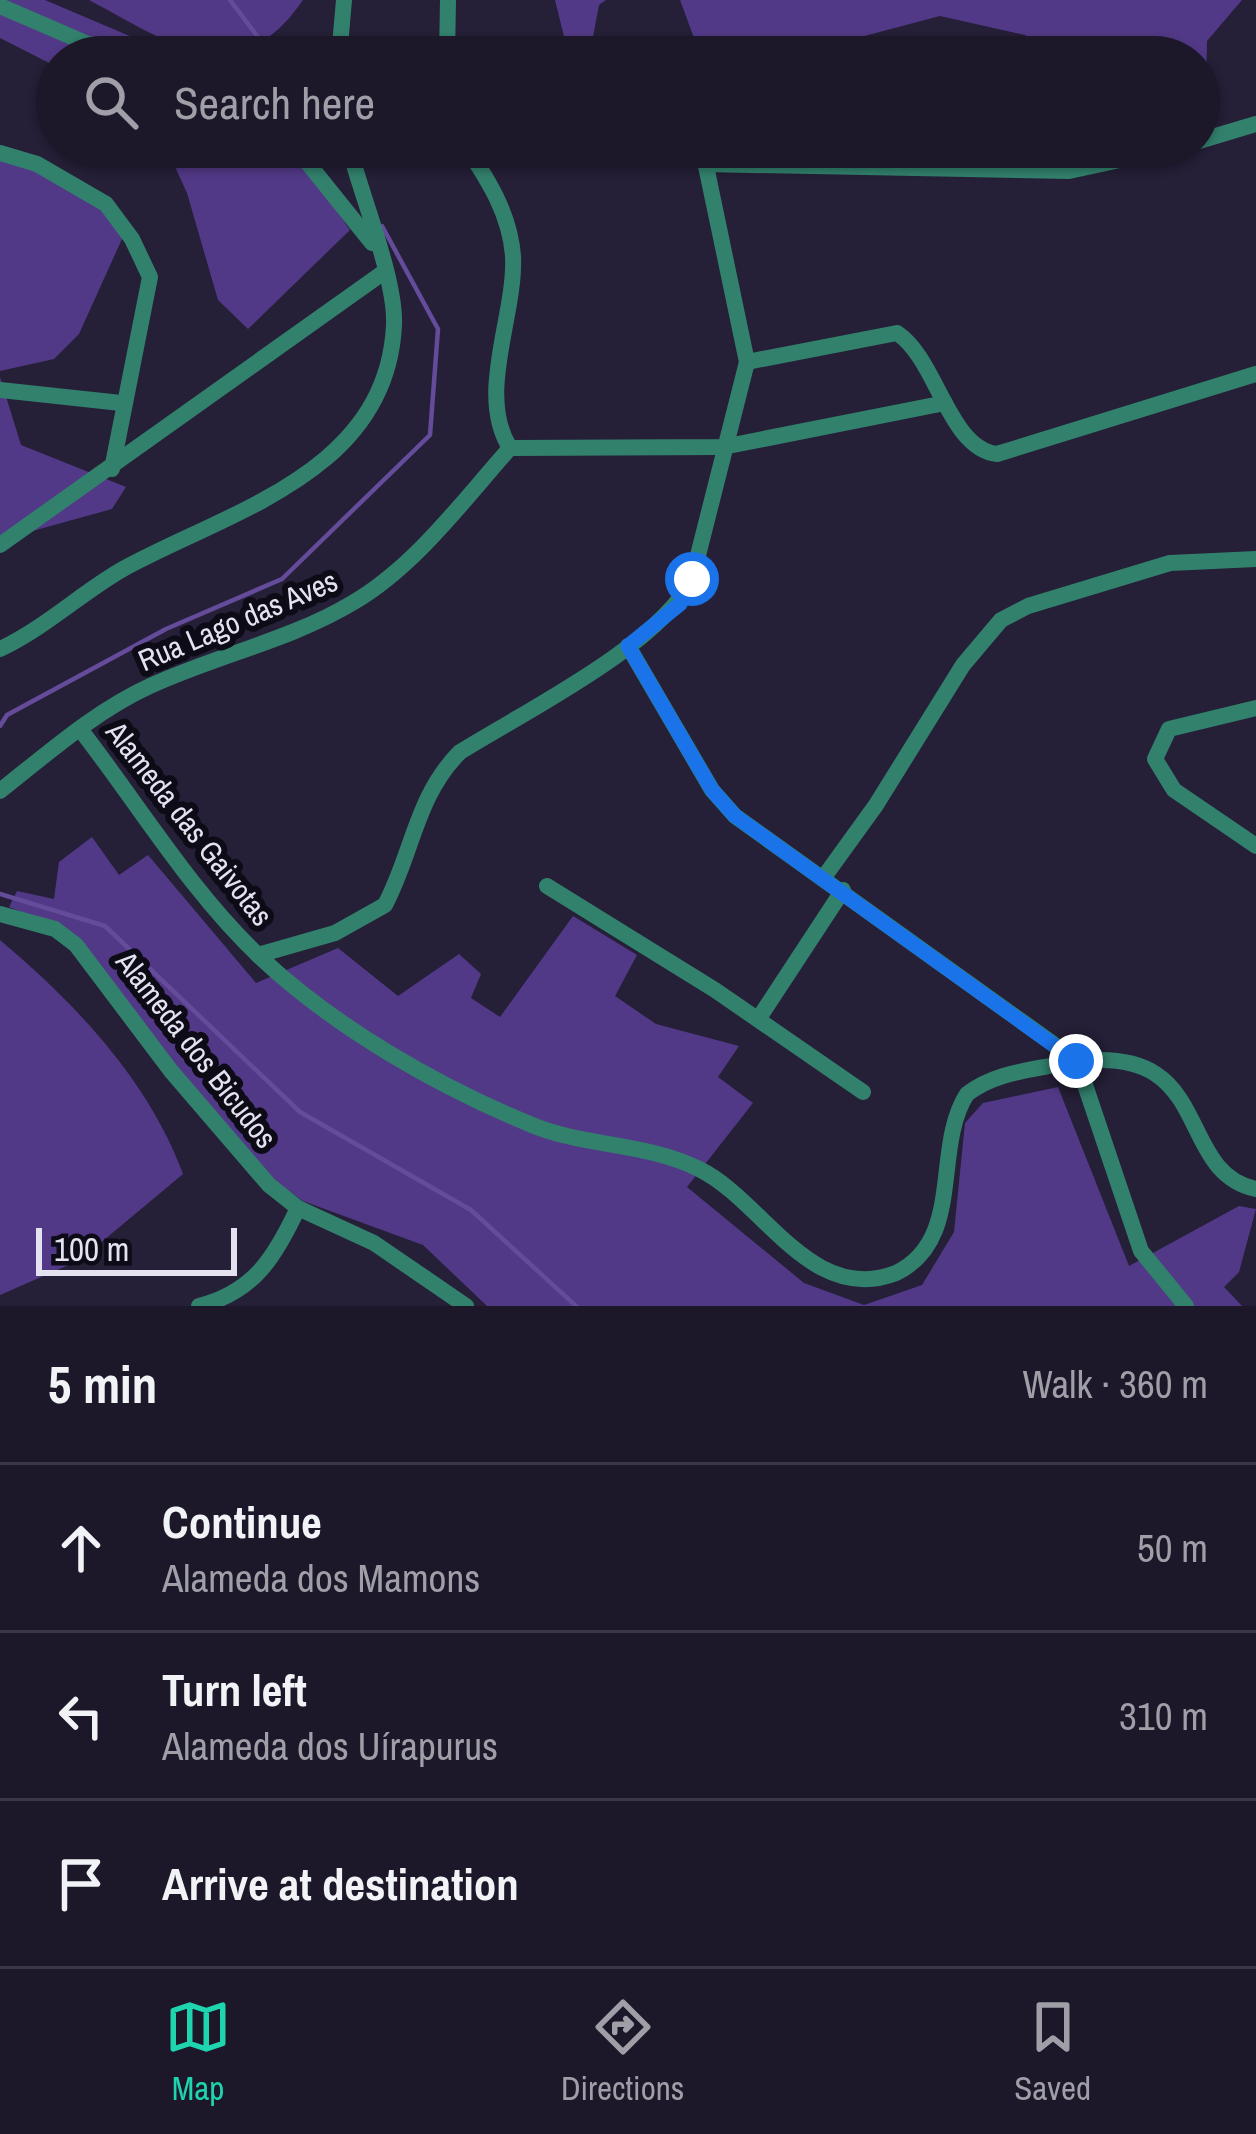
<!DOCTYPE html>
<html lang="en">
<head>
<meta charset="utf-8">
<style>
  body { margin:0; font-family:"Archivo Narrow",sans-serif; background:#252031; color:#f1f3f6 }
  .scale { position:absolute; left:36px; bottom:30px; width:201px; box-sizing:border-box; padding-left:12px; border:6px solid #e4e1f1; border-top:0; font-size:33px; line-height:42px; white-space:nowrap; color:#e4e1f1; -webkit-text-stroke:9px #0d0b15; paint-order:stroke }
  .stop { position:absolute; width:36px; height:36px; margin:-27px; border:9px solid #1a73e8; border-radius:50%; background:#fff }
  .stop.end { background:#1a73e8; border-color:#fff; box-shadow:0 3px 12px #0008 }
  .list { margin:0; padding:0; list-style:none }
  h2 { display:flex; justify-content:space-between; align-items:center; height:156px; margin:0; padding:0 48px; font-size:51px }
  h2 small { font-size:39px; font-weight:400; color:#a09fa8 }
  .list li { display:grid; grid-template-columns:78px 1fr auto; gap:36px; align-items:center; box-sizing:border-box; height:168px; padding:0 48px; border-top:3px solid #3a3646 }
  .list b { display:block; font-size:45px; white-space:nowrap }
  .list p { margin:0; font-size:39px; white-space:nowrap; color:#a09fa8 }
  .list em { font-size:39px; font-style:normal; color:#a09fa8 }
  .icon { flex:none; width:66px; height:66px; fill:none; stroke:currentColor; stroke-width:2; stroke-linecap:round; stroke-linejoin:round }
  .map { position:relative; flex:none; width:1256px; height:1306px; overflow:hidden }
  .search { position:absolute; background:#1c1729; box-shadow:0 3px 9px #0004; left:36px; right:36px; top:36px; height:132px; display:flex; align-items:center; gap:30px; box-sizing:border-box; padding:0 42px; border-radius:66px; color:#a09fa8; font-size:45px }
  .sheet { height:660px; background:#1c1729 }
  nav { display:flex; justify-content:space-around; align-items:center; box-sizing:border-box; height:168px; border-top:3px solid #3a3646; background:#1c1729; font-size:33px; color:#a09fa8 }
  nav a { display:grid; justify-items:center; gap:6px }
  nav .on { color:#1ed5b0 }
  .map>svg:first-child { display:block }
  .forest { fill:#523987 }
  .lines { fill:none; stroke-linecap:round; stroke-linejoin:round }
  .stream { stroke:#644c9b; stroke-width:4.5 }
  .minor { stroke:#32816d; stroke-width:16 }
  .route { stroke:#1a73e8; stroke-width:15 }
  .labels { text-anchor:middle; stroke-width:12; stroke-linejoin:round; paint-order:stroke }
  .street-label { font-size:30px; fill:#e4e1f1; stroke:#0d0b15 }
</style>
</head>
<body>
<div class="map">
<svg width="1256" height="1306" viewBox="0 0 1256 1306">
  <rect width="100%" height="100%" fill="#251f37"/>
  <g class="forest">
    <path d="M0 0H45L179 57H57V67L0 38Z"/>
    <path d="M89 0H303C238 95 168 42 89 0Z"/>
    <path d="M555 0H606L599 5 591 47 595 57H569Z"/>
    <path d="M680 0H1242L1207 41 1206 86 1199 92V57H1055L1025 35 940 16 853 39 821 57H701Z"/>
    <path d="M166 147H292L350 230 248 329 218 300 187 193Z"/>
    <path d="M0 155 81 189 126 230 79 334 54 359 0 371Z"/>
    <path d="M0 377 21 445 126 487 112 509 0 540Z"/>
    <path d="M92 837 119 875 148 855 256 983 338 948 398 996 459 954 481 974 471 998 500 1017 573 916 637 955 615 996 656 1024 739 1046 718 1077 753 1103 687 1187 804 1283 864 1305 922 1285 954 1232 965 1123 983 1103 1058 1087 1129 1266 1239 1206 1256 1209 1239 1272 1224 1287 1242 1306H487L423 1245 303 1201 268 1176 143 1044 69 931 9 907 17 891 54 899 59 862Z"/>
    <path d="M0 940C76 1004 148 1080 183 1174L80 1260 0 1295Z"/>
  </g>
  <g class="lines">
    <g class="stream">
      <path d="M230 0 273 57"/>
      <path d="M0 726 7 715 166 629 282 579 430 435 438 329 382 226"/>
      <path d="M0 894 105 926 300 1112 471 1210 576 1306"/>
    </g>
    <g class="minor">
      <path d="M0 6 88 44 185 57"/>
      <path d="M680 51 681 57"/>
      <path d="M339 57 344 0"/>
      <path d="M447 57 448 0"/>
      <path d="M1199 141 1256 124"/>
      <path d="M295 147 372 243"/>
      <path d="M0 153 37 164 106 204 132 239 150 277 112 469"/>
      <path d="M705 164 1069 171 1180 147"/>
      <path d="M747 362 897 333C937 359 948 448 997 454L1256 374"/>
      <path d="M0 390 121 403"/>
      <path d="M510 448 723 447 945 403"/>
      <path d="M0 545 384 272"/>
      <path d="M628 646 712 790 735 816 1077 1061 1141 1251 1186 1306"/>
      <path d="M0 649C45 628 81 593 123 569 229 511 387 473 394 325 396 279 361 195 349 147"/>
      <path d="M1256 708 1169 729 1155 759 1174 790 1256 846"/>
      <path d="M80 729C139 805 190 891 261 958 336 1028 437 1086 532 1125 585 1147 648 1143 699 1169 763 1200 811 1306 896 1273 965 1240 932 1148 967 1094 993 1074 1024 1071 1055 1065 1221 1032 1169 1170 1256 1189"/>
      <path d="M0 791C47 754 95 711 150 686 217 655 291 640 354 602 416 565 462 502 510 448 476 394 516 316 513 256 510 215 489 181 466 147"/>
      <path d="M824 877 876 805 963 665 1001 620 1028 606 1170 563 1256 559"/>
      <path d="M547 886 715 990 863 1092"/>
      <path d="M0 914 55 929 76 945 171 1071 269 1185 298 1208 374 1243 466 1306"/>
      <path d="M258 955 335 933 385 905C413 852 416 796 460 752 524 712 661 644 692 579L747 362 702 147"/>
      <path d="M759 1018 843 890"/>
      <path d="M199 1306C254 1292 275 1257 298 1208"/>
    </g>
  </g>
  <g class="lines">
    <path class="route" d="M692 579 680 604 628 646 712 790 735 816 1076 1061"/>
  </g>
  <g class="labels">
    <g class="street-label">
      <text transform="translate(238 621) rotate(-23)" y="10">Rua Lago das Aves</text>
      <text transform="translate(189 824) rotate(52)" y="10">Alameda das Gaivotas</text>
      <text transform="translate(196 1050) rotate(52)" y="10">Alameda dos Bicudos</text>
    </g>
  </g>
</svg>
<div class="scale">100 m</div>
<div class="stop" style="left:692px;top:579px"></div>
<div class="stop end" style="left:1076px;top:1061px"></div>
<div class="search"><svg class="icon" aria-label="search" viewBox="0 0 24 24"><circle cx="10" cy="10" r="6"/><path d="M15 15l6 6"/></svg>Search here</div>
</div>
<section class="sheet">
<h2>5 min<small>Walk · 360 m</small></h2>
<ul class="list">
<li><svg class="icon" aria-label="ahead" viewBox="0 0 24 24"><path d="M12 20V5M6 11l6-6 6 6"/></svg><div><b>Continue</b><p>Alameda dos Mamons</p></div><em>50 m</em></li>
<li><svg class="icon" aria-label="left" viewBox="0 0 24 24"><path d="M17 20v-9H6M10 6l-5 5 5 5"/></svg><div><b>Turn left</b><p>Alameda dos Uírapurus</p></div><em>310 m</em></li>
<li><svg class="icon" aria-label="arrive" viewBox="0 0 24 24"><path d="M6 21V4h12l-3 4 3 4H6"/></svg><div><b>Arrive at destination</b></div></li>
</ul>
</section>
<nav>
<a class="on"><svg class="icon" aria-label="map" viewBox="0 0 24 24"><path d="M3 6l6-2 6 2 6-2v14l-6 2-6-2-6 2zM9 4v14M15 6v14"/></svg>Map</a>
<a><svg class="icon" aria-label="directions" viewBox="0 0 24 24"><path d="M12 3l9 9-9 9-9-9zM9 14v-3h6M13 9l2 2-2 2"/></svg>Directions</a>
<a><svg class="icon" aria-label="saved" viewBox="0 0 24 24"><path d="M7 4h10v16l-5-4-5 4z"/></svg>Saved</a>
</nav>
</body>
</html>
